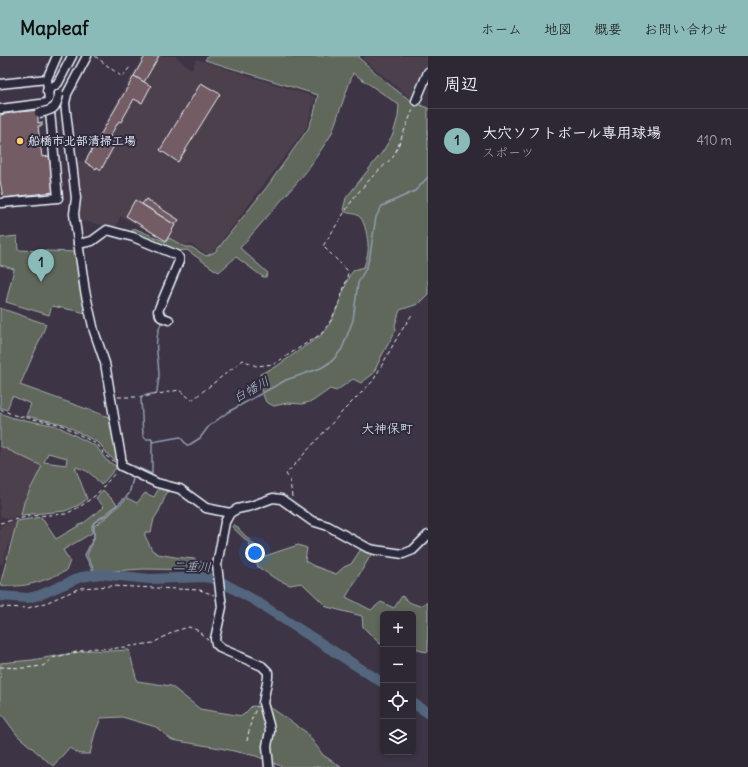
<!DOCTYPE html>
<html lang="ja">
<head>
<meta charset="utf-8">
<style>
  body { margin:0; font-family:Delius,"Klee One",sans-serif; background:#3a3340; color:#f1f3f6 }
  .controls { position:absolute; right:12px; bottom:12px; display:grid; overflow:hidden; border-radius:6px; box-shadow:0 2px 6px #0003 }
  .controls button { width:36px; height:36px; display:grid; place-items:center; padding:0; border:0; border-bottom:1px solid #49444f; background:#2e2734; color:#f1f3f6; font:20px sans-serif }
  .you { position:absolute; left:255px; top:497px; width:14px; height:14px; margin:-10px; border:3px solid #fff; border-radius:50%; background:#1a73e8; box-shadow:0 0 0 6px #1a73e833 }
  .badge { display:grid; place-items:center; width:26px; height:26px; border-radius:50%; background:#8bbbb9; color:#111; font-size:13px; font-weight:700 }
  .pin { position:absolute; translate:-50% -33px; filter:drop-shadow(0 1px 2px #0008) }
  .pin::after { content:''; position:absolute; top:21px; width:14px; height:12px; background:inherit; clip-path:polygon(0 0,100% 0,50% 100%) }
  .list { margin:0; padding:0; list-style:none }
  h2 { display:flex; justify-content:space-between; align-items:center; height:52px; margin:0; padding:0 16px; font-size:17px }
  h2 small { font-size:13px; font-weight:400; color:#a7a5ac }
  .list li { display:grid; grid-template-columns:26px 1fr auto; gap:12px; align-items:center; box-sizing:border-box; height:64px; padding:0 16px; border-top:1px solid #49444f }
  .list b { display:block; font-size:15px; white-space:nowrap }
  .list p { margin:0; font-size:13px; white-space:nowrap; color:#a7a5ac }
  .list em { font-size:13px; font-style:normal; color:#a7a5ac }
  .icon { flex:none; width:22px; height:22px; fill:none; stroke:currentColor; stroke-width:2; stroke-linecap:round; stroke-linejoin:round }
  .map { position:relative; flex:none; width:428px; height:711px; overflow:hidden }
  header { display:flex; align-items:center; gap:24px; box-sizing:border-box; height:56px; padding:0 20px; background:#8bbbb9; color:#111 }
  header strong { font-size:19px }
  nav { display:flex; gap:22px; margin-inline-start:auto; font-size:14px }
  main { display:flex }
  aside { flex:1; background:#2e2734 }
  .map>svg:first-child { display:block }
  .built { fill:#4d404e }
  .green { fill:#61685b; stroke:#a4acaa; fill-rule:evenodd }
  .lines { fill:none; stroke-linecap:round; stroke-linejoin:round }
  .stream { stroke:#8f9eaf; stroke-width:1.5 }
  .river { stroke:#53667e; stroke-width:10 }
  .building { fill:#735b63; stroke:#e8f1f8 }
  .minor-casing { stroke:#e8f1f8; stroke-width:11 }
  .path { stroke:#e8f1f8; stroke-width:1; stroke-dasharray:4 3; stroke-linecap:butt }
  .minor { stroke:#2f2a3d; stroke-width:8 }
  .minor-bridge-casing { stroke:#e8f1f8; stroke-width:11; stroke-linecap:butt }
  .minor-bridge { stroke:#2f2a3d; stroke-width:8 }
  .poi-dot { fill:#ffd166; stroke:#2f2a3d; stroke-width:1.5 }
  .labels { text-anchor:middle; stroke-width:4; stroke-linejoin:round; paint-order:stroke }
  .poi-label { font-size:12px; font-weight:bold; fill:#e8f1f8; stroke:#2f2a3d; text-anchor:start }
  .water-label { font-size:13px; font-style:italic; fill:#acb9c7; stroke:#2f2a3d }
  .neighbourhood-label { font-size:13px; fill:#e8f1f8; stroke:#2f2a3d }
</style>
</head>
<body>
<header>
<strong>Mapleaf</strong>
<nav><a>ホーム</a><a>地図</a><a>概要</a><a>お問い合わせ</a></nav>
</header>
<main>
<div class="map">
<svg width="428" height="711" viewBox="0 0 428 711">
  <rect width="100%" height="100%" fill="#3d3445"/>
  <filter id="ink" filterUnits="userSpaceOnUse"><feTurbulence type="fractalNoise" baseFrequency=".025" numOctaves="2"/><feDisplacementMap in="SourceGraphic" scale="8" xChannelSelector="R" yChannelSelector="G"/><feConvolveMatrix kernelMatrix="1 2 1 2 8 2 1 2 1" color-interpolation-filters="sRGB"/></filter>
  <g filter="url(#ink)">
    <g class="built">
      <path d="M143 0H175L192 14 196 3 315 41 307 71 213 196 206 198 191 188 185 189 169 182 166 185 120 160 116 172 78 164 81 143 75 103 83 106Z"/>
      <path d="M364 0H428V8L413 44 363 3Z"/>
      <path d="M0 390 42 410 24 446 21 459 9 463 0 460Z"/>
      <path d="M17 465 2 508H0V469Z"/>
    </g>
    <g class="green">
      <path d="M208 0H360L359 2C379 19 403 44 428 52V238L418 248 400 254 395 269 396 274 382 299 373 318 361 327 353 323 336 335 330 333 313 345 302 348 287 347 274 350 266 346 261 334 260 318 277 310 321 279 327 273 336 255 349 220 354 214 364 211C366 204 369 196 368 189 368 183 365 166 360 161 355 156 348 159 343 154L346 142 383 95 393 78 398 61 399 49 353 17 331 79 306 116 240 192 268 217 266 221H263L236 201 219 216 215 214 187 194 178 195 133 178 131 176 134 172 166 186 169 182 185 191H191L206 200 215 196 266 132 308 73 314 58 318 39 205 4Z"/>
      <path d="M17 180 18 194 77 196 87 257 52 250 49 259 6 246 14 213 0 209V182Z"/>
      <path d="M0 252 46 268 42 279 20 329 109 361 119 406 109 400 100 388 64 368 26 360 31 348 12 340 7 354 0 351Z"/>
      <path d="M0 357 13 362 53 369 61 372 97 391 106 404 117 411 101 429C92 418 88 414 75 411L87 443 79 449 65 455 21 459 24 446 42 410 0 390ZM48 397 67 402 66 409 44 406Z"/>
      <path d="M160 430 169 432 159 455 154 463 151 476H145V480L152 494 158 498 175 501 195 503 200 506H213L211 511 207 514 144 513 95 516 87 499 94 483V470L108 460 127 442 137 447 145 437 154 441Z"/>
      <path d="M103 434 117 448 106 458 94 466 92 469V477L63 494 70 505 66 515C43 525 25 533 0 529L17 465 41 461 56 483 85 466 104 451 96 442Z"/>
      <path d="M234 468 265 500 298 489 307 492 305 505 314 510 336 518 344 511 351 508 361 493 372 497 346 541 371 554 381 546 394 552 402 540 411 547 420 550 428 545V596L421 595 413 590V558H383V587L380 588 363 571 362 560 327 551 302 527 290 529 276 523 258 511 249 487 232 471Z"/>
      <path d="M91 594 111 595 129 594 137 625 171 630 200 653 242 660 252 650 270 651 306 676 323 699 341 711H283L256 700 220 692 172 684 156 671 122 661 101 662 95 677 90 698H80L69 692 53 710 18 680 0 656V607L32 604Z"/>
    </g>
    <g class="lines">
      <g class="stream">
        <path d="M152 385V383H146L143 380 141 343 142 340 157 337C157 331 159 324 159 318 158 298 153 286 161 267"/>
        <path d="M134 413V410L152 418V386L180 381 187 389H189L200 382 209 370 228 356 286 324 321 312 332 305 342 293 353 264 358 227 367 210 370 199 376 161 382 150 415 135 428 121"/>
        <path d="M95 519 85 499 94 481 93 469 95 466 107 459 129 438 134 419"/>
      </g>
      <g class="river">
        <path d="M0 540 28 542 40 539 81 521 100 518 150 523 204 521 216 523 254 544 383 627"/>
        <path d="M413 647 428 657"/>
      </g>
    </g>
    <g class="building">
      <path d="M145 0H159L144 26 134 20Z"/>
      <path d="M134 20 151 30 142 47 134 43 121 66 119 65 110 80 117 84 101 114 97 111 96 113 85 106Z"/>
      <path d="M201 27 220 38 178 106 160 94Z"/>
      <path d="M19 54V56L39 54 38 61V67L42 66V70H38L42 101 50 100V107L53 106 54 136 3 142 0 124V59L11 57V55Z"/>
      <path d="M146 143 179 164 175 169 142 148Z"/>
      <path d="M135 144 175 169 166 185 126 160Z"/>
    </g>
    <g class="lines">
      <defs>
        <g id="minor">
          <path d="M87 0 67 38 65 47 76 142 74 158 85 235 94 275 105 307 116 373 121 401V410L157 427 180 433 206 452 230 457"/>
          <path d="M0 28 47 23"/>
          <path d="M47 35 58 27 72 0"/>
          <path d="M416 45 428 16"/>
          <path d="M0 53 48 47"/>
          <path d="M1 147 58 142 47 23 57 0"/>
          <path d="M78 188 92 185 107 174 133 181 177 199 179 202V205L158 255 161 261 169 264"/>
          <path d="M269 711 267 690 270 675 269 669 263 647 268 621V616L262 610 222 593 216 588 215 583 222 551 217 509 225 466 230 457 237 453 251 450 273 442 281 443 312 465 328 470 368 492 375 494 403 498 413 494 428 479"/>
        </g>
      </defs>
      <use href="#minor" class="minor-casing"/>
      <g class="path">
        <path d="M95 0 122 21 130 11"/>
        <path d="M118 341H143L179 334 192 344 243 304 256 310 274 308 321 278C335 262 343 238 348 217L347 214 323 190 355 140 371 122 394 100 414 51"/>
        <path d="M0 353 14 359 62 369 98 389 106 400 115 406"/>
        <path d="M292 441 290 424 286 418 343 355 373 325 398 280 413 257"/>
        <path d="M0 467 31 460 66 458 81 450 96 439 116 416"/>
        <path d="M0 551 28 552 48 546 80 532 112 530 200 534 214 539"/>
        <path d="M0 611 23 612 43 610 52 602 93 592 110 593 153 587 175 575 189 571 197 574 209 585"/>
        <path d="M247 685 251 665 257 650"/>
      </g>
      <use href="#minor" class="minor"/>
      <defs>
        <path id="minor-bridge" d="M39 57C53 54 56 53 59 39"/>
      </defs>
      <use href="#minor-bridge" class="minor-bridge-casing"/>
      <use href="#minor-bridge" class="minor-bridge"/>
    </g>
  </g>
  <circle class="poi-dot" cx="20" cy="85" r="4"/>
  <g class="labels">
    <g class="poi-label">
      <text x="28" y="89">船橋市北部清掃工場</text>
    </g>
    <g class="water-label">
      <text transform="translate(251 333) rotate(-29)" y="5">白幡川</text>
      <text transform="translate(192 510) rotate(2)" y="5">二重川</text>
    </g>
    <g class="neighbourhood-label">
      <text x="387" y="377">大神保町</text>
    </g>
  </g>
</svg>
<div class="controls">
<button>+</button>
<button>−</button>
<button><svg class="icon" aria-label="locate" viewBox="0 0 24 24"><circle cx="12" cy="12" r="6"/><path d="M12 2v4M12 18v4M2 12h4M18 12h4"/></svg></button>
<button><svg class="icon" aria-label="layers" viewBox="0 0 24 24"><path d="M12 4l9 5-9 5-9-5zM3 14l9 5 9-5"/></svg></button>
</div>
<div class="you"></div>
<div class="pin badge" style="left:41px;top:226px">1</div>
</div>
<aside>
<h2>周辺<small></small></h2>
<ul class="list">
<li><span class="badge">1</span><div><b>大穴ソフトボール専用球場</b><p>スポーツ</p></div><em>410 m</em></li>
</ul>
</aside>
</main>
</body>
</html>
